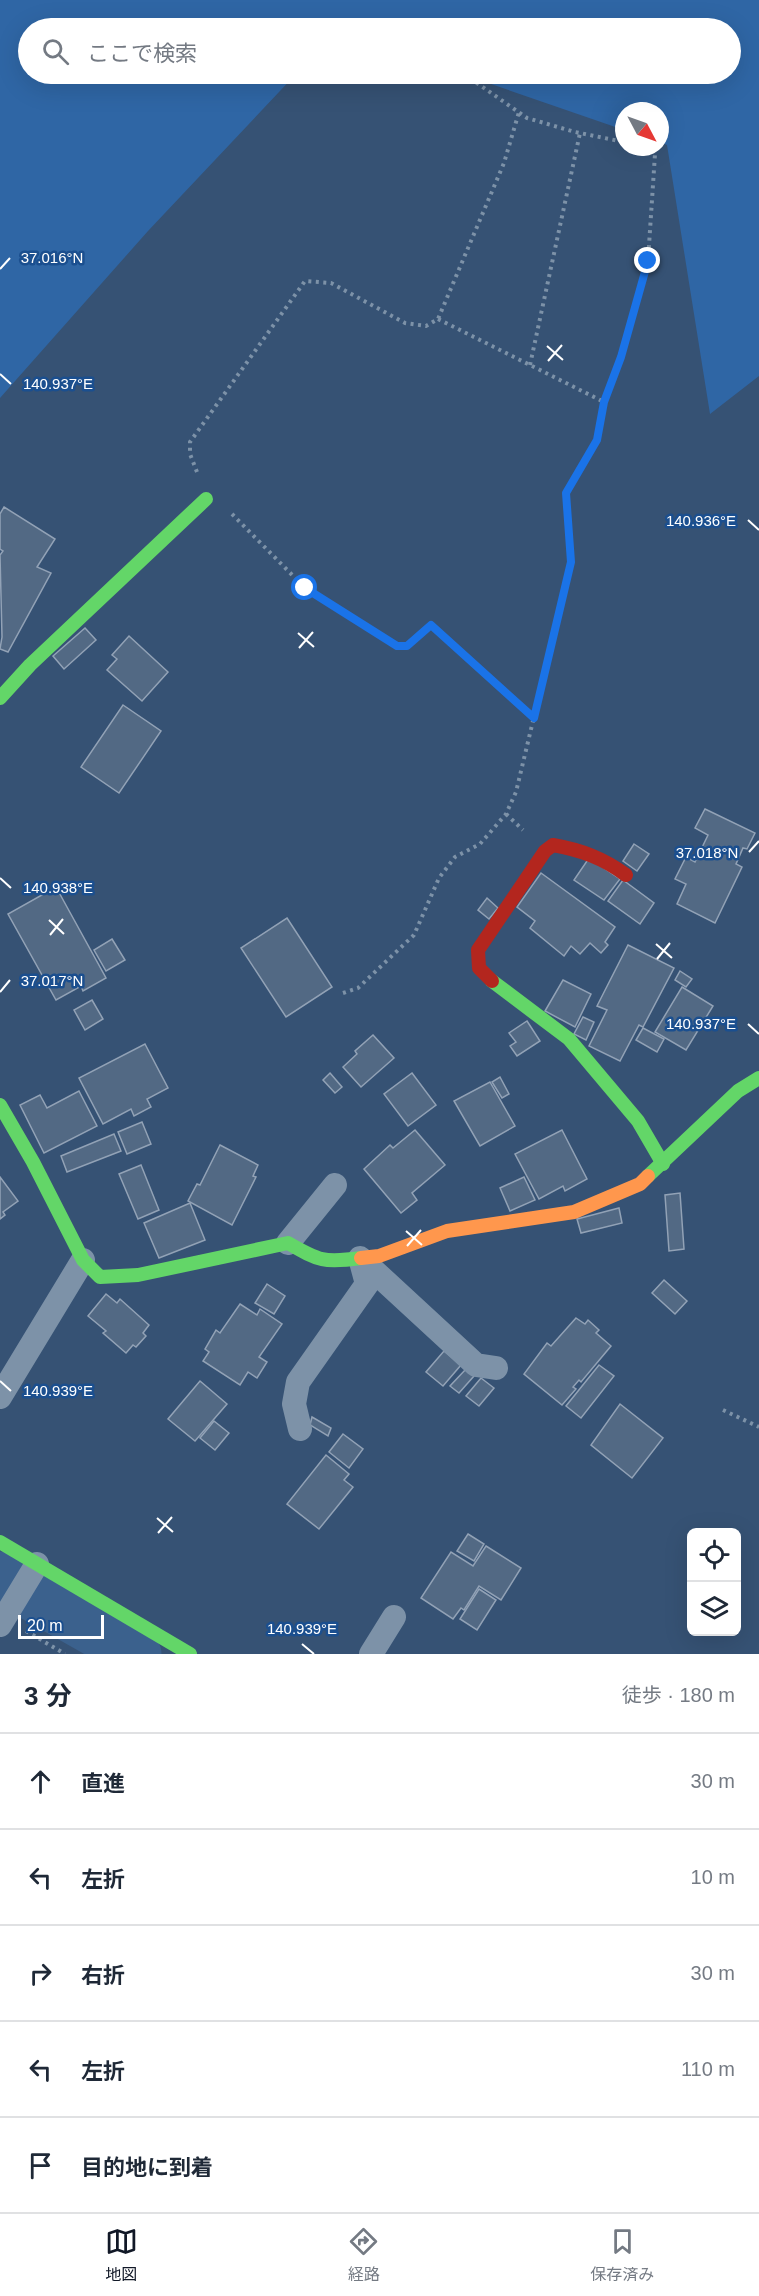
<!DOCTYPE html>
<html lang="ja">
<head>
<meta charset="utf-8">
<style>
  body { margin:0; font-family:Helvetica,"Noto Sans JP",sans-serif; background:#f2f2f3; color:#1f2937 }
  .controls { position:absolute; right:18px; bottom:18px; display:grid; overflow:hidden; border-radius:9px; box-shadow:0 6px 24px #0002 }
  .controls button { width:54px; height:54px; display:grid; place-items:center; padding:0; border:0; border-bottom:2px solid #e0e1e3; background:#fff; color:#1f2937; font:30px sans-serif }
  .compass { position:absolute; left:615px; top:102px; width:54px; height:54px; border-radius:50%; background:#fff; box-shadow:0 6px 24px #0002; rotate:131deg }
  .scale { position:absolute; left:18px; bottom:15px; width:86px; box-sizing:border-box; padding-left:6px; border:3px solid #fff; border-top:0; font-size:16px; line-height:21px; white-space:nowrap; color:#fff; -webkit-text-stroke:4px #1b4f8f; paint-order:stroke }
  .stop { position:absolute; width:18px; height:18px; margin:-14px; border:4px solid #1a73e8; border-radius:50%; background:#fff }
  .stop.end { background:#1a73e8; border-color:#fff; box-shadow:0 2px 6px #0008 }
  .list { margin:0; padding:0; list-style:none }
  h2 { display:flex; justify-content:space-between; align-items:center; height:78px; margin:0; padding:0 24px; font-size:26px }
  h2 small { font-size:20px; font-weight:400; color:#747a83 }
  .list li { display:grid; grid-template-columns:39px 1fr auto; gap:18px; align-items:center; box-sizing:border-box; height:96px; padding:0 24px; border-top:2px solid #e0e1e3 }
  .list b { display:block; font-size:22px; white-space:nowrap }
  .list em { font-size:20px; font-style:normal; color:#747a83 }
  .icon { flex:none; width:33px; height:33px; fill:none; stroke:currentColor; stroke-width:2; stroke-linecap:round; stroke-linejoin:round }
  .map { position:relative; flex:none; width:759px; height:1654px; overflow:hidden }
  .search { position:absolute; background:#fff; box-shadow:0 6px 24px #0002; left:18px; right:18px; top:18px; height:66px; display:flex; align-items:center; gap:15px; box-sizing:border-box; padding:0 21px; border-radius:33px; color:#747a83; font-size:22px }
  .sheet { height:558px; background:#fff }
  nav { display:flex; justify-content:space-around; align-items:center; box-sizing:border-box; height:84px; border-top:2px solid #e0e1e3; background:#fff; font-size:16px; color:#747a83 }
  nav a { display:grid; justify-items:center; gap:3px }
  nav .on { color:#111827 }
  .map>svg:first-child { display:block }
  .green { fill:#2f66a5 }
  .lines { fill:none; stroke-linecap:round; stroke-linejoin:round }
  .river { stroke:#3b618d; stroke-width:51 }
  .building { fill:#526984; stroke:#92a2b6; stroke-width:1.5 }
  .path { stroke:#7d92a8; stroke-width:4; stroke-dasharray:3 4.5; stroke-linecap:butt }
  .street { stroke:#7d92a8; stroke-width:24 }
  .fast { stroke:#63d668; stroke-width:14 }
  .slow { stroke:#ff974d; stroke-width:14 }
  .jam { stroke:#b3261e; stroke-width:14 }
  .route { stroke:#1a73e8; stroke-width:8 }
  .ticks { fill:none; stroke:#fff; stroke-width:2 }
  .ticks-label { font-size:15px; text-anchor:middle; fill:#fff; stroke:#1b4f8f; stroke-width:5; stroke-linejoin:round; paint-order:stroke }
</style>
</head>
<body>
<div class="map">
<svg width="759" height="1654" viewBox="0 0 759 1654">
  <rect width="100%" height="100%" fill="#365274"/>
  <path class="green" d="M0 0H759V376L710 414 667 145 660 142V111H624V130L462 74H730V28H28V74H296L148 231 0 398Z"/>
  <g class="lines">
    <path class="river" d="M0 1577 136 1654"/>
  </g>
  <g class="building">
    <path d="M4 507 55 539 37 567 51 573 8 652 0 649 2 637 0 555 3 551 0 549V514Z"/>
    <path d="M85 628 96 640 64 669 53 656Z"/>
    <path d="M129 636 168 672 142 701 107 670 117 659 112 655Z"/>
    <path d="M123 705 161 731 119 793 81 767Z"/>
    <path d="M705 809 755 833 747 849 743 848 736 864 742 867 715 923 677 904 686 884 675 879 686 857 695 862 708 835 695 828Z"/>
    <path d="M634 844 649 854 637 871 623 861Z"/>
    <path d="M589 858 620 879 604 900 574 880Z"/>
    <path d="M541 873 615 927 605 942 608 945 601 953 590 943 580 954 571 946 564 956 530 928 535 921 517 907Z"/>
    <path d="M623 880 654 903 640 924 608 901Z"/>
    <path d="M56 887 106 978 83 991 81 986 56 1000 8 914Z"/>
    <path d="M487 898 498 908 489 919 478 910Z"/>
    <path d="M287 918 332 987 286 1017 241 948Z"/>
    <path d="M112 939 125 960 106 971 94 950Z"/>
    <path d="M628 945 674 968 643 1027 639 1025 620 1061 589 1046 607 1010 597 1006Z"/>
    <path d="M680 971 692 979 686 987 675 980Z"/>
    <path d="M563 980 591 994 575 1027 545 1011Z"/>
    <path d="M682 987 713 1006 686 1050 655 1032Z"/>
    <path d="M92 1000 103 1019 85 1030 74 1010Z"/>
    <path d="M583 1017 594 1022 586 1040 574 1034Z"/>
    <path d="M527 1021 540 1041 517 1056 510 1046 516 1042 509 1033Z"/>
    <path d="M643 1028 664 1039 657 1052 636 1040Z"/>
    <path d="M373 1035 394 1058 361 1087 343 1067 357 1054 355 1051Z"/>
    <path d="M145 1044 168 1088 147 1099 151 1107 134 1116 131 1109 103 1124 79 1078Z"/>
    <path d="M330 1073 342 1087 335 1093 323 1080Z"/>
    <path d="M412 1073 436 1105 408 1126 384 1094Z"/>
    <path d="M500 1077 509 1094 502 1098 492 1082Z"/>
    <path d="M490 1082 515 1126 480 1146 454 1101Z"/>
    <path d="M79 1091 97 1126 44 1153 20 1105 40 1095 47 1108Z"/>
    <path d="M142 1122 151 1144 127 1154 118 1132Z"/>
    <path d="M415 1130 445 1165 412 1193 417 1200 401 1213 364 1169 390 1145 393 1148Z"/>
    <path d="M562 1130 587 1179 565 1191 563 1186 539 1199 515 1154Z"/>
    <path d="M114 1134 121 1151 67 1172 61 1156Z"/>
    <path d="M220 1145 258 1165 253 1176 256 1177 232 1225 188 1201 197 1184 200 1185Z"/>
    <path d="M141 1165 159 1210 138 1219 119 1174Z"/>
    <path d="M0 1177 18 1201 3 1212 5 1215 0 1219Z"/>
    <path d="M524 1177 535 1200 510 1211 500 1188Z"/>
    <path d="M680 1193 684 1249 669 1251 665 1195Z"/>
    <path d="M190 1203 205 1240 159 1258 144 1223Z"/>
    <path d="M619 1208 622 1223 581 1233 577 1219Z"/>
    <path d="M664 1280 687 1301 675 1314 652 1293Z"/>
    <path d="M267 1284 285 1296 274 1314 255 1303Z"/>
    <path d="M106 1294 117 1303 120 1299 149 1325 143 1333 146 1336 136 1347 133 1345 126 1353 103 1333 106 1331 88 1316Z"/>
    <path d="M240 1304 257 1315 260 1309 282 1324 259 1357 267 1362 257 1378 248 1372 240 1385 203 1361 209 1352 205 1349 216 1330 220 1333Z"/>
    <path d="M576 1318 585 1324 588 1320 599 1330 596 1333 611 1346 581 1382 579 1380 573 1387 576 1389 562 1405 524 1374 547 1343 551 1346Z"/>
    <path d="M444 1351 461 1365 443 1386 426 1372Z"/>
    <path d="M599 1365 614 1376 581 1418 566 1406Z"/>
    <path d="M466 1369 474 1376 459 1393 450 1386Z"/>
    <path d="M481 1378 494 1388 479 1406 466 1396Z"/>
    <path d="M200 1381 227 1404 195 1441 168 1419Z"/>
    <path d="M620 1404 663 1438 632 1478 591 1445Z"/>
    <path d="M312 1417 331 1428 328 1436 310 1425Z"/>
    <path d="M214 1421 229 1433 215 1450 200 1438Z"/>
    <path d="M343 1434 363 1449 349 1468 329 1452Z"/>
    <path d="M326 1455 349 1474 344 1480 353 1487 319 1529 287 1504Z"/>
    <path d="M468 1534 484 1544 474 1561 457 1551Z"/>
    <path d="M486 1546 521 1568 501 1600 479 1586 464 1610 461 1608 453 1619 421 1598 451 1552 473 1566Z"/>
    <path d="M479 1589 496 1600 477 1630 460 1619Z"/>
  </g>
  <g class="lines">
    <g class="path">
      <path d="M464 74 527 118 575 132 624 142"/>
      <path d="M438 319 604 402"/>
      <path d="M530 365 580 133"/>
      <path d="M197 472 190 454V442L305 281 331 283 405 323 426 326 438 319 504 163 519 112"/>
      <path d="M232 514 305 588 397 646H407L431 625 534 718"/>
      <path d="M506 814 523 830"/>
      <path d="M343 993 358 988 414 935 439 878 455 857 480 844 506 814 516 792 571 562 566 493 597 440 604 402 621 357 648 261 655 154 651 148 646 147"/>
      <path d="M723 1410 759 1427"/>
      <path d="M26 1631 65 1654"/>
    </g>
    <g class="street">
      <path d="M288 1243 335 1185"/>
      <path d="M0 1397 83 1260"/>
      <path d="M300 1429 294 1404 298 1382 367 1284 360 1258 476 1365 496 1368"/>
      <path d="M0 1625 37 1564"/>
      <path d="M371 1654 394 1617"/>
    </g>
    <g class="fast">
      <path d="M0 698 30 665 206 499"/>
      <path d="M492 981 569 1039 638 1121 663 1164"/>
      <path d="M0 1105 33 1162 83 1260 100 1277 138 1275 288 1243C319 1261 324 1263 361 1258"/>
      <path d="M648 1176 738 1091 759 1078"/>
      <path d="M0 1542 190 1654"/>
    </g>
    <path class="slow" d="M361 1258 379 1256 447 1231 574 1212 640 1184 648 1176"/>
    <path class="jam" d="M492 981 479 968 478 950 545 851 553 845C581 850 603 858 626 875"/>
  </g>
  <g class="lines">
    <path class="route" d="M305 588 397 646H407L431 625 534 718 571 562 566 493 597 440 604 402 621 357 648 261"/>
  </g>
  <path class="ticks" d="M0 269 10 258M547 346 563 360M548 361 562 345M0 374 11 384M748 520 759 530M298 633 314 647M299 648 313 632M749 852 759 841M0 878 11 888M49 920 64 934M50 935 63 919M656 944 672 958M657 959 670 943M0 992 10 980M748 1024 759 1034M406 1231 422 1245M407 1246 421 1230M0 1381 11 1391M157 1518 173 1532M158 1533 172 1517M302 1644 314 1654"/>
  <g class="ticks-label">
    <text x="52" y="263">37.016°N</text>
    <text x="58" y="389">140.937°E</text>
    <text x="701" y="526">140.936°E</text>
    <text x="707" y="858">37.018°N</text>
    <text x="58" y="893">140.938°E</text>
    <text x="52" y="986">37.017°N</text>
    <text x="701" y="1029">140.937°E</text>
    <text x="58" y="1396">140.939°E</text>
    <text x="302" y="1634">140.939°E</text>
  </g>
</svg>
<div class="controls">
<button><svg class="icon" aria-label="locate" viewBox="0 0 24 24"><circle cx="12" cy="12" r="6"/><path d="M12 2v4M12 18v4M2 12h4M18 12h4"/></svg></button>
<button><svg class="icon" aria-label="layers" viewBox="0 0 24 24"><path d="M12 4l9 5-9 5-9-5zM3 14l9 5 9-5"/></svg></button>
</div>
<svg class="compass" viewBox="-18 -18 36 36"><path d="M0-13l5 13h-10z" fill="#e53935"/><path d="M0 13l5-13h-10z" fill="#747a83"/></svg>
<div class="scale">20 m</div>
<div class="stop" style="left:305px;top:588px"></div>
<div class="stop end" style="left:648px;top:261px"></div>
<div class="search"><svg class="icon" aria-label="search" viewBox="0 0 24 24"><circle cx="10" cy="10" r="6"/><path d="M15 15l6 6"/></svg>ここで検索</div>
</div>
<section class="sheet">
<h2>3 分<small>徒歩 · 180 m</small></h2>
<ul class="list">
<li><svg class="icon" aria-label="ahead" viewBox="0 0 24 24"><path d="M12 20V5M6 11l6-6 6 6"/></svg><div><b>直進</b></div><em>30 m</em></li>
<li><svg class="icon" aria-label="left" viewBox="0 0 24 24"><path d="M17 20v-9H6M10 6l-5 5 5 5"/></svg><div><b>左折</b></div><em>10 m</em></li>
<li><svg class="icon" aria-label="right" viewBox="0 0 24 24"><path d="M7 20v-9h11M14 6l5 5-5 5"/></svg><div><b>右折</b></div><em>30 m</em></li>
<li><svg class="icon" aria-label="left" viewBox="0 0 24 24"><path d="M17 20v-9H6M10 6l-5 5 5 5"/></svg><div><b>左折</b></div><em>110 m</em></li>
<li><svg class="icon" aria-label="arrive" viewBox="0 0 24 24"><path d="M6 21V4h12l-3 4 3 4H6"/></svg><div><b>目的地に到着</b></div></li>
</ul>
</section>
<nav>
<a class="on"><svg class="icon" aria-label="map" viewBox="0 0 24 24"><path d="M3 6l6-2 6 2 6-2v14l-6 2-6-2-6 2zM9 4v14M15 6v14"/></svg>地図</a>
<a><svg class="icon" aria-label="directions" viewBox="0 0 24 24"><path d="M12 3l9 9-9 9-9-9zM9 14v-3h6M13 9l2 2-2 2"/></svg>経路</a>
<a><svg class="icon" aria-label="saved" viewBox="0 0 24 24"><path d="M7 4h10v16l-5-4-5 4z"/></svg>保存済み</a>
</nav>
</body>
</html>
